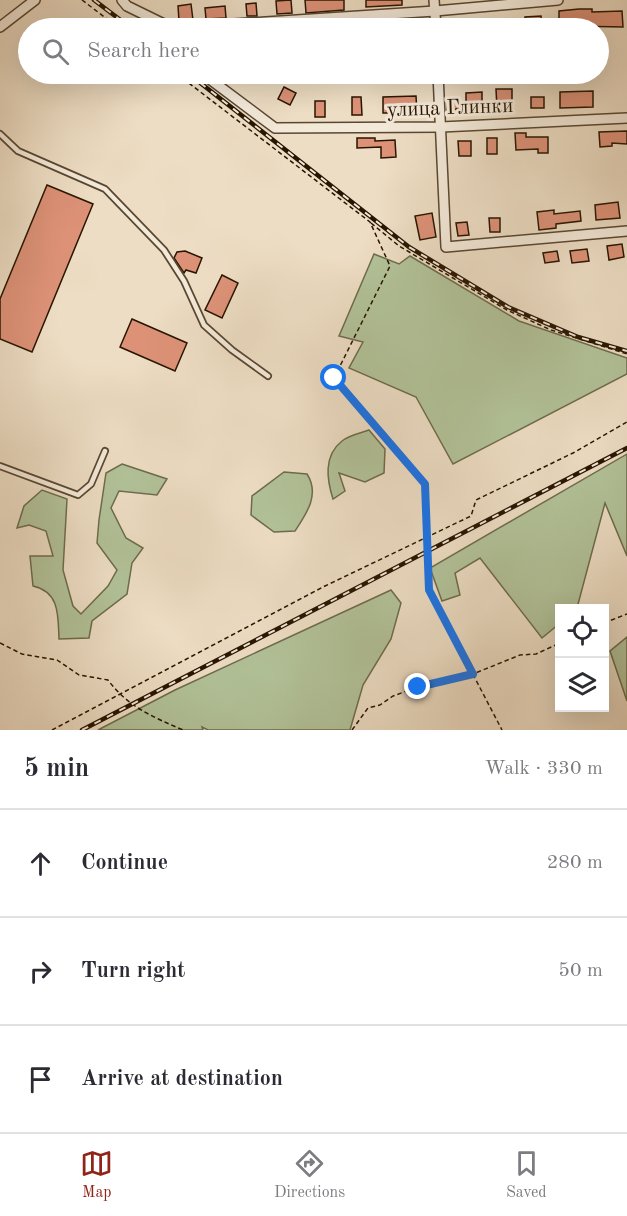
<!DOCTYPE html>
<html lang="en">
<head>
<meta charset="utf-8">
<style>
  body { margin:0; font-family:"Old Standard TT",serif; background:#f2f2f3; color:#2b2b33 }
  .controls { position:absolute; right:18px; bottom:18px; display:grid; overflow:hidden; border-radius:0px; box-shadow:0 6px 24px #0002 }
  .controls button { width:54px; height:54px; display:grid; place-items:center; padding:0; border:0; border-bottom:2px solid #e1e1e2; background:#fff; color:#2b2b33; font:30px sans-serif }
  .stop { position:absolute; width:18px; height:18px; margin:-14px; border:4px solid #1a73e8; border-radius:50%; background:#fff }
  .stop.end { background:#1a73e8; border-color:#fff; box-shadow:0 2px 6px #0008 }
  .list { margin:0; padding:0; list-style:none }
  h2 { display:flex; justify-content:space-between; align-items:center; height:78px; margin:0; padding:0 24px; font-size:26px }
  h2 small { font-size:20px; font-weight:400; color:#7c7c81 }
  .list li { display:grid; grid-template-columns:39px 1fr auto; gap:18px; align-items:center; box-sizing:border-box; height:108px; padding:0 24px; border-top:2px solid #e1e1e2 }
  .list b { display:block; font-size:22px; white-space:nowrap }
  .list em { font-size:20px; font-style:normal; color:#7c7c81 }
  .icon { flex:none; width:33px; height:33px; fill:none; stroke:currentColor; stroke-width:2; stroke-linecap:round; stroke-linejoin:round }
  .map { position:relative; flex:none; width:627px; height:730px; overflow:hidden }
  .search { position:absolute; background:#fff; box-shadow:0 6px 24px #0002; left:18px; right:18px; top:18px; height:66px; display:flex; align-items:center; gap:15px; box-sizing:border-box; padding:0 21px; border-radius:33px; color:#7c7c81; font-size:22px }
  .sheet { height:402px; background:#fff }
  nav { display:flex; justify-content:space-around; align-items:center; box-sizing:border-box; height:84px; border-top:2px solid #e1e1e2; background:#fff; font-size:16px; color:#7c7c81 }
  nav a { display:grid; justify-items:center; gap:3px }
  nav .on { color:#8f2418 }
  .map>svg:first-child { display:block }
  .green { fill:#b2c299; stroke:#6d6c4c; stroke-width:1.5 }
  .building { fill:#dd9278; stroke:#281500; stroke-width:1.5 }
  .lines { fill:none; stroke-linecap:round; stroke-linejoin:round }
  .lane-casing { stroke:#594731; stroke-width:8 }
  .street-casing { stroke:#594731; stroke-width:12 }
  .path { stroke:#281500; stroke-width:1.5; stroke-dasharray:4.5 3; stroke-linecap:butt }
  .lane { stroke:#f3e9d9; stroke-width:4.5 }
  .street { stroke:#f3e9d9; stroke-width:9 }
  .rail-casing { stroke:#281500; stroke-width:4.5 }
  .rail { stroke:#f3e9d9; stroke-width:2; stroke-dasharray:7; stroke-linecap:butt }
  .route { stroke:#1a73e8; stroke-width:8 }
  .labels { text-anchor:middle; stroke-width:6; stroke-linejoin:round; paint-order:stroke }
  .street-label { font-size:21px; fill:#281500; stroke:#f3e9d9 }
</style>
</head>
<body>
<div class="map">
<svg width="627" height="730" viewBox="0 0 627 730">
  <rect width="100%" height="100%" fill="#edddc4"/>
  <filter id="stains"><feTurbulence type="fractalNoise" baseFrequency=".00333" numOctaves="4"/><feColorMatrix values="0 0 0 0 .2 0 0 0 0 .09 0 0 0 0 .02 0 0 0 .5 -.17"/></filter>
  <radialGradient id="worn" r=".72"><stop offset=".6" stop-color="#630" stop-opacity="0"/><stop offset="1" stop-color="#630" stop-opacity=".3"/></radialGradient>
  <g class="green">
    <path d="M374 254 399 264 410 256 519 321 627 358V374L453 464 416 397 349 368 363 342 339 336Z"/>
    <path d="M369 430 385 449 384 473 365 482 339 473 345 491 333 499C327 480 323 456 342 441 349 435 361 433 369 430Z"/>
    <path d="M627 454V556L605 503 577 608H560L559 624 542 638 480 558 455 573 460 595 442 601 430 568Z"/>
    <path d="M122 464 167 479 157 495 119 491 111 508 126 538 143 548 132 563 127 594 92 621 89 638 59 639C58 616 60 592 33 586L30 556H53L46 531 29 525 17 528 24 506 42 490 67 499 63 570 73 606 81 614 108 586 117 570 97 543 99 520 106 473Z"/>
    <path d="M284 472 307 474C320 494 307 513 295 531L274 532 251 515 252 496Z"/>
    <path d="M391 590 401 603 391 639 363 685 350 730H208L202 727 203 730H98L175 690Z"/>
    <path d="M627 637V701L610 651Z"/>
  </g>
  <g class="building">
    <path d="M291 0 292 13 277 14 276 1Z"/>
    <path d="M305 0H344V10L306 13Z"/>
    <path d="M366 0H402V5L366 7Z"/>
    <path d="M256 3 257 16H247L246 4Z"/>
    <path d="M191 4 193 20 179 21 178 6Z"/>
    <path d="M225 6 226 18 206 19 205 8Z"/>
    <path d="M579 9H592V12L622 11 623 27 571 26V28H559V11Z"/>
    <path d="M541 16 542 28H526L525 17Z"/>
    <rect x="464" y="21" width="11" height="7"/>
    <path d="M284 87 296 93 290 105 278 99Z"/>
    <path d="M496 89H512V109H497Z"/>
    <path d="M593 91V107L560 108V92Z"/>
    <path d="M482 92V108L456 109V111H447L448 101 466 102V93Z"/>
    <path d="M416 96 417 113H383V97Z"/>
    <path d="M352 97H361L362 115H352Z"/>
    <rect x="531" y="97" width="13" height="11"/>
    <rect x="315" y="101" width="10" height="16"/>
    <path d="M627 131V144L612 143V146L600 147 599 132Z"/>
    <path d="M515 133H526V137H548V153H538V149L516 150Z"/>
    <path d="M357 138H375V141L395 140 396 157 381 158V147L357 148Z"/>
    <rect x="487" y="138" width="10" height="16"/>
    <path d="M458 141H471V156H459Z"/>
    <path d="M47 185 93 204 32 352 0 339V299Z"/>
    <path d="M618 202 620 218 596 220 595 205Z"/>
    <path d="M554 210V214L580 211 581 221 556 224V228L539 230 537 212Z"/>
    <path d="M432 213 436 237 420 240 415 216Z"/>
    <path d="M489 218H500V232H490Z"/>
    <path d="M467 222 469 235 458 236 456 223Z"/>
    <path d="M622 244 624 257 609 260 607 246Z"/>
    <path d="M587 249 589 261 572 263 570 251Z"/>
    <path d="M185 251 202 258 196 273 186 270 184 273 174 258 177 252Z"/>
    <path d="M557 251 559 261 545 263 543 253Z"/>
    <path d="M222 275 238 283 222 318 205 310Z"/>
    <path d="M132 319 187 343 175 371 120 347Z"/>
  </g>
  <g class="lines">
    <defs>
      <g id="lane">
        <path d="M0 134 18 151 105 189 164 250 184 281 204 325 232 350 268 376"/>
        <path d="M0 466 78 495 91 484 105 451"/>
      </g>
      <g id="street">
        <path d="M122 0 127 6 172 28 435 11 558 0"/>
        <path d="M434 0 436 28"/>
        <path d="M0 27 35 0"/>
        <path d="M203 74 275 128 441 127 627 118"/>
        <path d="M438 74 446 247 627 231"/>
      </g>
    </defs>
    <use href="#lane" class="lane-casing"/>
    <use href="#street" class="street-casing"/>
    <g class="path">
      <path d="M82 0 119 28"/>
      <path d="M177 74 370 222 390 266 334 378 425 484 429 590 502 730"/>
      <path d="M371 223 399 246 507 310 551 330 627 354"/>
      <path d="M604 623 627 614"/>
      <path d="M0 643 22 654 57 660 79 675 108 680C128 707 153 717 183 730"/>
      <path d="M52 730 325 586 471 516 476 500 573 453 627 422"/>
      <path d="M352 730 368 708 380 705 393 696 418 687 473 674 520 655 536 654 560 643"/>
    </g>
    <use href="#lane" class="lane"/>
    <use href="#street" class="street"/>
    <defs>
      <g id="rail">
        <path d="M94 0 131 28"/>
        <path d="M189 74 409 247 508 307 578 337 627 351"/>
        <path d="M82 730 627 448"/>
      </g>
    </defs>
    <use href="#rail" class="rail-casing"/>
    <use href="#rail" class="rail"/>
  </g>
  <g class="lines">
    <path class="route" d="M334 378 425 484 429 590 473 674 418 687"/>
  </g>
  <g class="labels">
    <g class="street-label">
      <text transform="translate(450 107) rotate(-2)" y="7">улица Глинки</text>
    </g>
  </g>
  <rect width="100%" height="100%" filter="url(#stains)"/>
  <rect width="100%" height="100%" fill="url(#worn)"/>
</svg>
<div class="controls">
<button><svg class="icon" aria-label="locate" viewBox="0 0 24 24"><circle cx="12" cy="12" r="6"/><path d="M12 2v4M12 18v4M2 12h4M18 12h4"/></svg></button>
<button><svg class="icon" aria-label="layers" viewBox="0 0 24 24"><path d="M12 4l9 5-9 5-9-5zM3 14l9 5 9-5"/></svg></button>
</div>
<div class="stop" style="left:334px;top:378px"></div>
<div class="stop end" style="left:418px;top:687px"></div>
<div class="search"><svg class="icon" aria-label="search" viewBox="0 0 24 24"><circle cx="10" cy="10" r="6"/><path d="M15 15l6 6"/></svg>Search here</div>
</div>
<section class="sheet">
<h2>5 min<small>Walk · 330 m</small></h2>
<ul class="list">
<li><svg class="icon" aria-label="ahead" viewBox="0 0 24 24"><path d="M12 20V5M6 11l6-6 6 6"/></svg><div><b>Continue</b></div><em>280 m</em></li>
<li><svg class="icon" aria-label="right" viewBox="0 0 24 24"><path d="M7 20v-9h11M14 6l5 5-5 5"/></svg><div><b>Turn right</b></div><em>50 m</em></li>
<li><svg class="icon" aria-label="arrive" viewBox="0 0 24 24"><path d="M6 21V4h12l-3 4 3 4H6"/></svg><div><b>Arrive at destination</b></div></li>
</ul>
</section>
<nav>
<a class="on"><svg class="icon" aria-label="map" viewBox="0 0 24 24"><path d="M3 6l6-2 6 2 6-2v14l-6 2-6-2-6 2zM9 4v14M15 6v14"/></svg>Map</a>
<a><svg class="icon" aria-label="directions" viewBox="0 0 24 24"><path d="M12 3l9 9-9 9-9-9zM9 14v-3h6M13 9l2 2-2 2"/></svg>Directions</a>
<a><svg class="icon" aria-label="saved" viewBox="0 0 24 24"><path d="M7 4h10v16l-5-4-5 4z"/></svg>Saved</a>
</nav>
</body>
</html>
